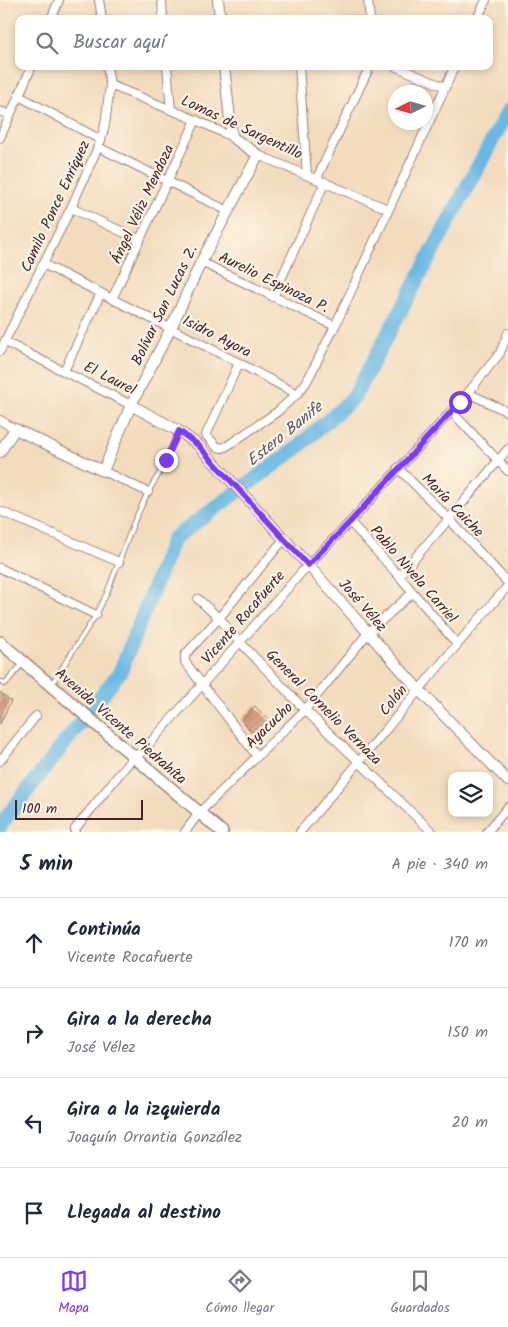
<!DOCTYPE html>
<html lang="es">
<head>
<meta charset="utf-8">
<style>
  body { margin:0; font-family:Kalam,sans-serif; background:#f6f6f7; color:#1f2937 }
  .controls { position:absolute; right:15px; bottom:15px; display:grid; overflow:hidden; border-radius:10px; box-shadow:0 2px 8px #0003 }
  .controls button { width:45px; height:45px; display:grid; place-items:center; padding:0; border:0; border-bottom:1px solid #e0e1e3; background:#fff; color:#1f2937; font:25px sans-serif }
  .compass { position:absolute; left:388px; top:85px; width:45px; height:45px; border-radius:50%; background:#fff; box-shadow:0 2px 8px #0003; rotate:265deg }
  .scale { position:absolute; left:15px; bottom:12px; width:128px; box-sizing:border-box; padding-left:5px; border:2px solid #4a1f2b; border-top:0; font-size:14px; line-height:18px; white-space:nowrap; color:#4a1f2b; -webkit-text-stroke:4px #fcf5e5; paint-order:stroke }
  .stop { position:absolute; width:15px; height:15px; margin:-11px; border:4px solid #7c3aed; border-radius:50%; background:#fff }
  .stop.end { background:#7c3aed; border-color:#fff; box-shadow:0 1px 5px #0008 }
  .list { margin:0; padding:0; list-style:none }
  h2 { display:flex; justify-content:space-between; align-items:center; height:65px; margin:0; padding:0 20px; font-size:21px }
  h2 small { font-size:16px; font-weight:400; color:#747a83 }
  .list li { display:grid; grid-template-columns:32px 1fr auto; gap:15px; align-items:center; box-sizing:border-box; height:90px; padding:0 20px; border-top:1px solid #e0e1e3 }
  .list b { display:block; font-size:19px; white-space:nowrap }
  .list p { margin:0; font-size:16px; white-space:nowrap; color:#747a83 }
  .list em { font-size:16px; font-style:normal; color:#747a83 }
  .icon { flex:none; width:28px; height:28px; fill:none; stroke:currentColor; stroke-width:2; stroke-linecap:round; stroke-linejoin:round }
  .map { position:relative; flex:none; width:508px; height:832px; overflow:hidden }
  .search { position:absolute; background:#fff; box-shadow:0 2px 8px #0003; left:15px; right:15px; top:15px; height:55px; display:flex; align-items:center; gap:12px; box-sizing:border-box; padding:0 18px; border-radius:10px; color:#747a83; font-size:19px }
  .sheet { height:425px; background:#fff }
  nav { display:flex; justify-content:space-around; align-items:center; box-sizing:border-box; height:70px; border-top:1px solid #e0e1e3; background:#fff; font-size:14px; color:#747a83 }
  nav a { display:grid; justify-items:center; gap:2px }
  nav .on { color:#7c3aed }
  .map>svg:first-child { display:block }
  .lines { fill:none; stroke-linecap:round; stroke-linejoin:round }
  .river { stroke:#6ab9e4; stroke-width:15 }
  .building { fill:url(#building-hatch) }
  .service-casing { stroke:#9e7e74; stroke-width:6 }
  .minor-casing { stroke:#9e7e74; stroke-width:10 }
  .tertiary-casing { stroke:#9e7e74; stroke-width:12 }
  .secondary-casing { stroke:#9e7e74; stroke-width:14 }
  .service { stroke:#fff; stroke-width:4 }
  .minor { stroke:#fff; stroke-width:8 }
  .tertiary { stroke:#fff; stroke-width:10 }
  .secondary { stroke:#fff; stroke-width:11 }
  .route { stroke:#7c3aed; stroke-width:6 }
  .labels { text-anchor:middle; stroke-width:4.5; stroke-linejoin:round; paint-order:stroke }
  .street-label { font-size:15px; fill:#4a1f2b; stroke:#fcf5e5 }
  .water-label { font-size:16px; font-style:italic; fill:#55556c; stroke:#fcf5e5 }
</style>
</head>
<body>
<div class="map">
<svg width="508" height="832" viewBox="0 0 508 832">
  <defs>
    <pattern id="building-hatch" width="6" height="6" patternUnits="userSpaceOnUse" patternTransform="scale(1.25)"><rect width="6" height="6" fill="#d59976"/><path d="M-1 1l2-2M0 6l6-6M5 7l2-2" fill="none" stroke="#af7c61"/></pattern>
  </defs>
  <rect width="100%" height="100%" fill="#fcf5e5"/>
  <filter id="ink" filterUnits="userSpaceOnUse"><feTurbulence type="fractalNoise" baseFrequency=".02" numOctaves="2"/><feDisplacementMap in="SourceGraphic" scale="10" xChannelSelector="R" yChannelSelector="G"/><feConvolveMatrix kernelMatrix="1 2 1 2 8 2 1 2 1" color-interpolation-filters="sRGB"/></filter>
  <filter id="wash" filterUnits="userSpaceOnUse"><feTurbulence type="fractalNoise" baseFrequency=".0096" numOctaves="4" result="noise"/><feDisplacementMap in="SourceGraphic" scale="20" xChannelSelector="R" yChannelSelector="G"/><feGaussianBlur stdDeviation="1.12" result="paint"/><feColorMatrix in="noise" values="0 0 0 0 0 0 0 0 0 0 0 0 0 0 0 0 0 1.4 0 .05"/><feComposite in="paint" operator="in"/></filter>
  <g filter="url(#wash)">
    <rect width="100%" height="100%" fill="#f3dcbd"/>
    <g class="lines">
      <path class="river" d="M0 827 1 824 120 672 173 539 297 448 354 397 508 111"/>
    </g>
    <g id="blocks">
      <g class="building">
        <path d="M0 692 11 701 0 724Z"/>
        <path d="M255 706 273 724 258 740 242 720Z"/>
      </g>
    </g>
  </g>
  <g filter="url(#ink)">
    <use href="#blocks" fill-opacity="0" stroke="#9e7e74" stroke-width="1"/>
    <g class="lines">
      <defs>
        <g id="service">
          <path d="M0 681 4 684 6 683 22 664"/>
          <path d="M51 685 96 615 107 593 134 522 148 492 159 474 178 433"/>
        </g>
        <g id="minor">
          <path d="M99 0 102 19"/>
          <path d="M162 0 163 19"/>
          <path d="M368 0 370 19"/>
          <path d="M51 19 59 0"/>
          <path d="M477 19 486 0"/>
          <path d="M167 66 171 110"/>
          <path d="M299 66 307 175"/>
          <path d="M394 66 445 87"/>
          <path d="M110 85 196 120 232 137"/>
          <path d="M19 96 101 140"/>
          <path d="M0 111 10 115"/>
          <path d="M0 138 32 66"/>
          <path d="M98 147 228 211"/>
          <path d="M258 155 388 209"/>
          <path d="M317 178 370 66"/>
          <path d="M71 208 140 240"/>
          <path d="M201 262 335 326"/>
          <path d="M43 264 239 363 297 394"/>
          <path d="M273 297 325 182"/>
          <path d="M112 299 196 120"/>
          <path d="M5 342 131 405"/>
          <path d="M0 351 71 208 101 140 105 125 110 85 107 66"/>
          <path d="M239 363 206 435 217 447 222 448 227 446 277 412 297 394 306 383 335 326 455 66"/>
          <path d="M64 371 101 293"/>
          <path d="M468 393 508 412"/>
          <path d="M451 411 508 471"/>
          <path d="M0 420 15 429"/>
          <path d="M398 468 449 519 508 583"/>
          <path d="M103 471 148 492"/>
          <path d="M0 511 119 562"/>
          <path d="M350 522 399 576 457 644"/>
          <path d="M0 568 96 615"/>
          <path d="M399 576 449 519 508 449"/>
          <path d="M198 599 219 618 240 642 305 710 432 832"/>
          <path d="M257 756 185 662V655L219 618 284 539"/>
          <path d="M0 761 36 716"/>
          <path d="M75 832V829L134 756 142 752 240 642 308 565 350 522 468 393 500 353 508 333"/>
          <path d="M185 832 199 813 305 710 368 633 412 593"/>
          <path d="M300 832C370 750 437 666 508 586"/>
          <path d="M487 832 508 807"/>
        </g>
        <g id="tertiary">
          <path d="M218 0 220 19"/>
          <path d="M131 405 179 431 198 445 308 565 419 690 508 781"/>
          <path d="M0 452 15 429 103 471 131 405 171 328 201 262 258 155 232 137 224 66"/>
        </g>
        <path id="secondary" d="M0 642 222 832"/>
      </defs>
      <use href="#service" class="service-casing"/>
      <use href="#minor" class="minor-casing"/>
      <use href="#tertiary" class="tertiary-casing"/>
      <use href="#secondary" class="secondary-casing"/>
      <use href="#service" class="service"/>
      <use href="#minor" class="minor"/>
      <use href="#tertiary" class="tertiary"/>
      <use href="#secondary" class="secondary"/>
    </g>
  </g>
  <g class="lines" filter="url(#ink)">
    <path class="route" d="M166 460 179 431 198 445 308 565 350 522 460 402"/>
  </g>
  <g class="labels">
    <g class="street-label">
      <text transform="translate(242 127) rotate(25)" y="5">Lomas de Sargentillo</text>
      <text transform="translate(142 204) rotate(-65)" y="5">Ángel Véliz Mendoza</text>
      <text transform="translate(55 206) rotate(-65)" y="5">Camilo Ponce Enríquez</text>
      <text transform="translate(274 282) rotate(26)" y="5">Aurelio Espinoza P.</text>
      <text transform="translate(164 305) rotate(-64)" y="5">Bolívar San Lucas Z.</text>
      <text transform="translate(217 336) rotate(27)" y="5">Isidro Ayora</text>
      <text transform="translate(110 378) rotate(27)" y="5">El Laurel</text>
      <text transform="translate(453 505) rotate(46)" y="5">María Caiche</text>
      <text transform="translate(414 574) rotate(49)" y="5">Pablo Nivela Carriel</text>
      <text transform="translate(363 605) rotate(49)" y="5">José Vélez</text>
      <text transform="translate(243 617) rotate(-49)" y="5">Vicente Rocafuerte</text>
      <text transform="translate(393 700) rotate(-51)" y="5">Colón</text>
      <text transform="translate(324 707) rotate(45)" y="5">General Cornelio Vernaza</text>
      <text transform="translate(269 725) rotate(-44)" y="5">Ayacucho</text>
      <text transform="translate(121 726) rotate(41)" y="5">Avenida Vicente Piedrahíta</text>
    </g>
    <g class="water-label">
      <text transform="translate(284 433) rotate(-39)" y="6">Estero Banife</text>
    </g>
  </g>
</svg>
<div class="controls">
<button><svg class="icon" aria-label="layers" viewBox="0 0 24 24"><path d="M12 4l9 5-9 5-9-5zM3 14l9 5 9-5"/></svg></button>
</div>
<svg class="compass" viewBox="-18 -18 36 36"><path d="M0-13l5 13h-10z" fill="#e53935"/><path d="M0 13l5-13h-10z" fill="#747a83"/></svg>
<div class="scale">100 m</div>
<div class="stop" style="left:460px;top:402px"></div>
<div class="stop end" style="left:166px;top:460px"></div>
<div class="search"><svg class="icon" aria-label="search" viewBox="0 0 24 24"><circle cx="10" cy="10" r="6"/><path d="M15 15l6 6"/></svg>Buscar aquí</div>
</div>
<section class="sheet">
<h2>5 min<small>A pie · 340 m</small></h2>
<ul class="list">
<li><svg class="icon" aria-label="ahead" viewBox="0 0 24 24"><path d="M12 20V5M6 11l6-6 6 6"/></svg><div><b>Continúa</b><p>Vicente Rocafuerte</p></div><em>170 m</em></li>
<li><svg class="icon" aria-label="right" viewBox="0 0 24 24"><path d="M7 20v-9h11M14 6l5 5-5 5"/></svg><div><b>Gira a la derecha</b><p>José Vélez</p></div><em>150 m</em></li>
<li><svg class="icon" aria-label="left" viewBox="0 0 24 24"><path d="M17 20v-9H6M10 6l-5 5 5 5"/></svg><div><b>Gira a la izquierda</b><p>Joaquín Orrantia González</p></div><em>20 m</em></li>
<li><svg class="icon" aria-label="arrive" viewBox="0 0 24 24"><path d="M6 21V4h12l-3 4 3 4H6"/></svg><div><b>Llegada al destino</b></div></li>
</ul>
</section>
<nav>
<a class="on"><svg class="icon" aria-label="map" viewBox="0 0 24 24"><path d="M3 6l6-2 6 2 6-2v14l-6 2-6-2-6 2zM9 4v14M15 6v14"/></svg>Mapa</a>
<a><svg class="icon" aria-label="directions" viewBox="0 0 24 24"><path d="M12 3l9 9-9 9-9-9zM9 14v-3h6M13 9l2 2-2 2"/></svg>Cómo llegar</a>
<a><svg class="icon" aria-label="saved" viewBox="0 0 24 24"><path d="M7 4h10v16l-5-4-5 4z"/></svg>Guardados</a>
</nav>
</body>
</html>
